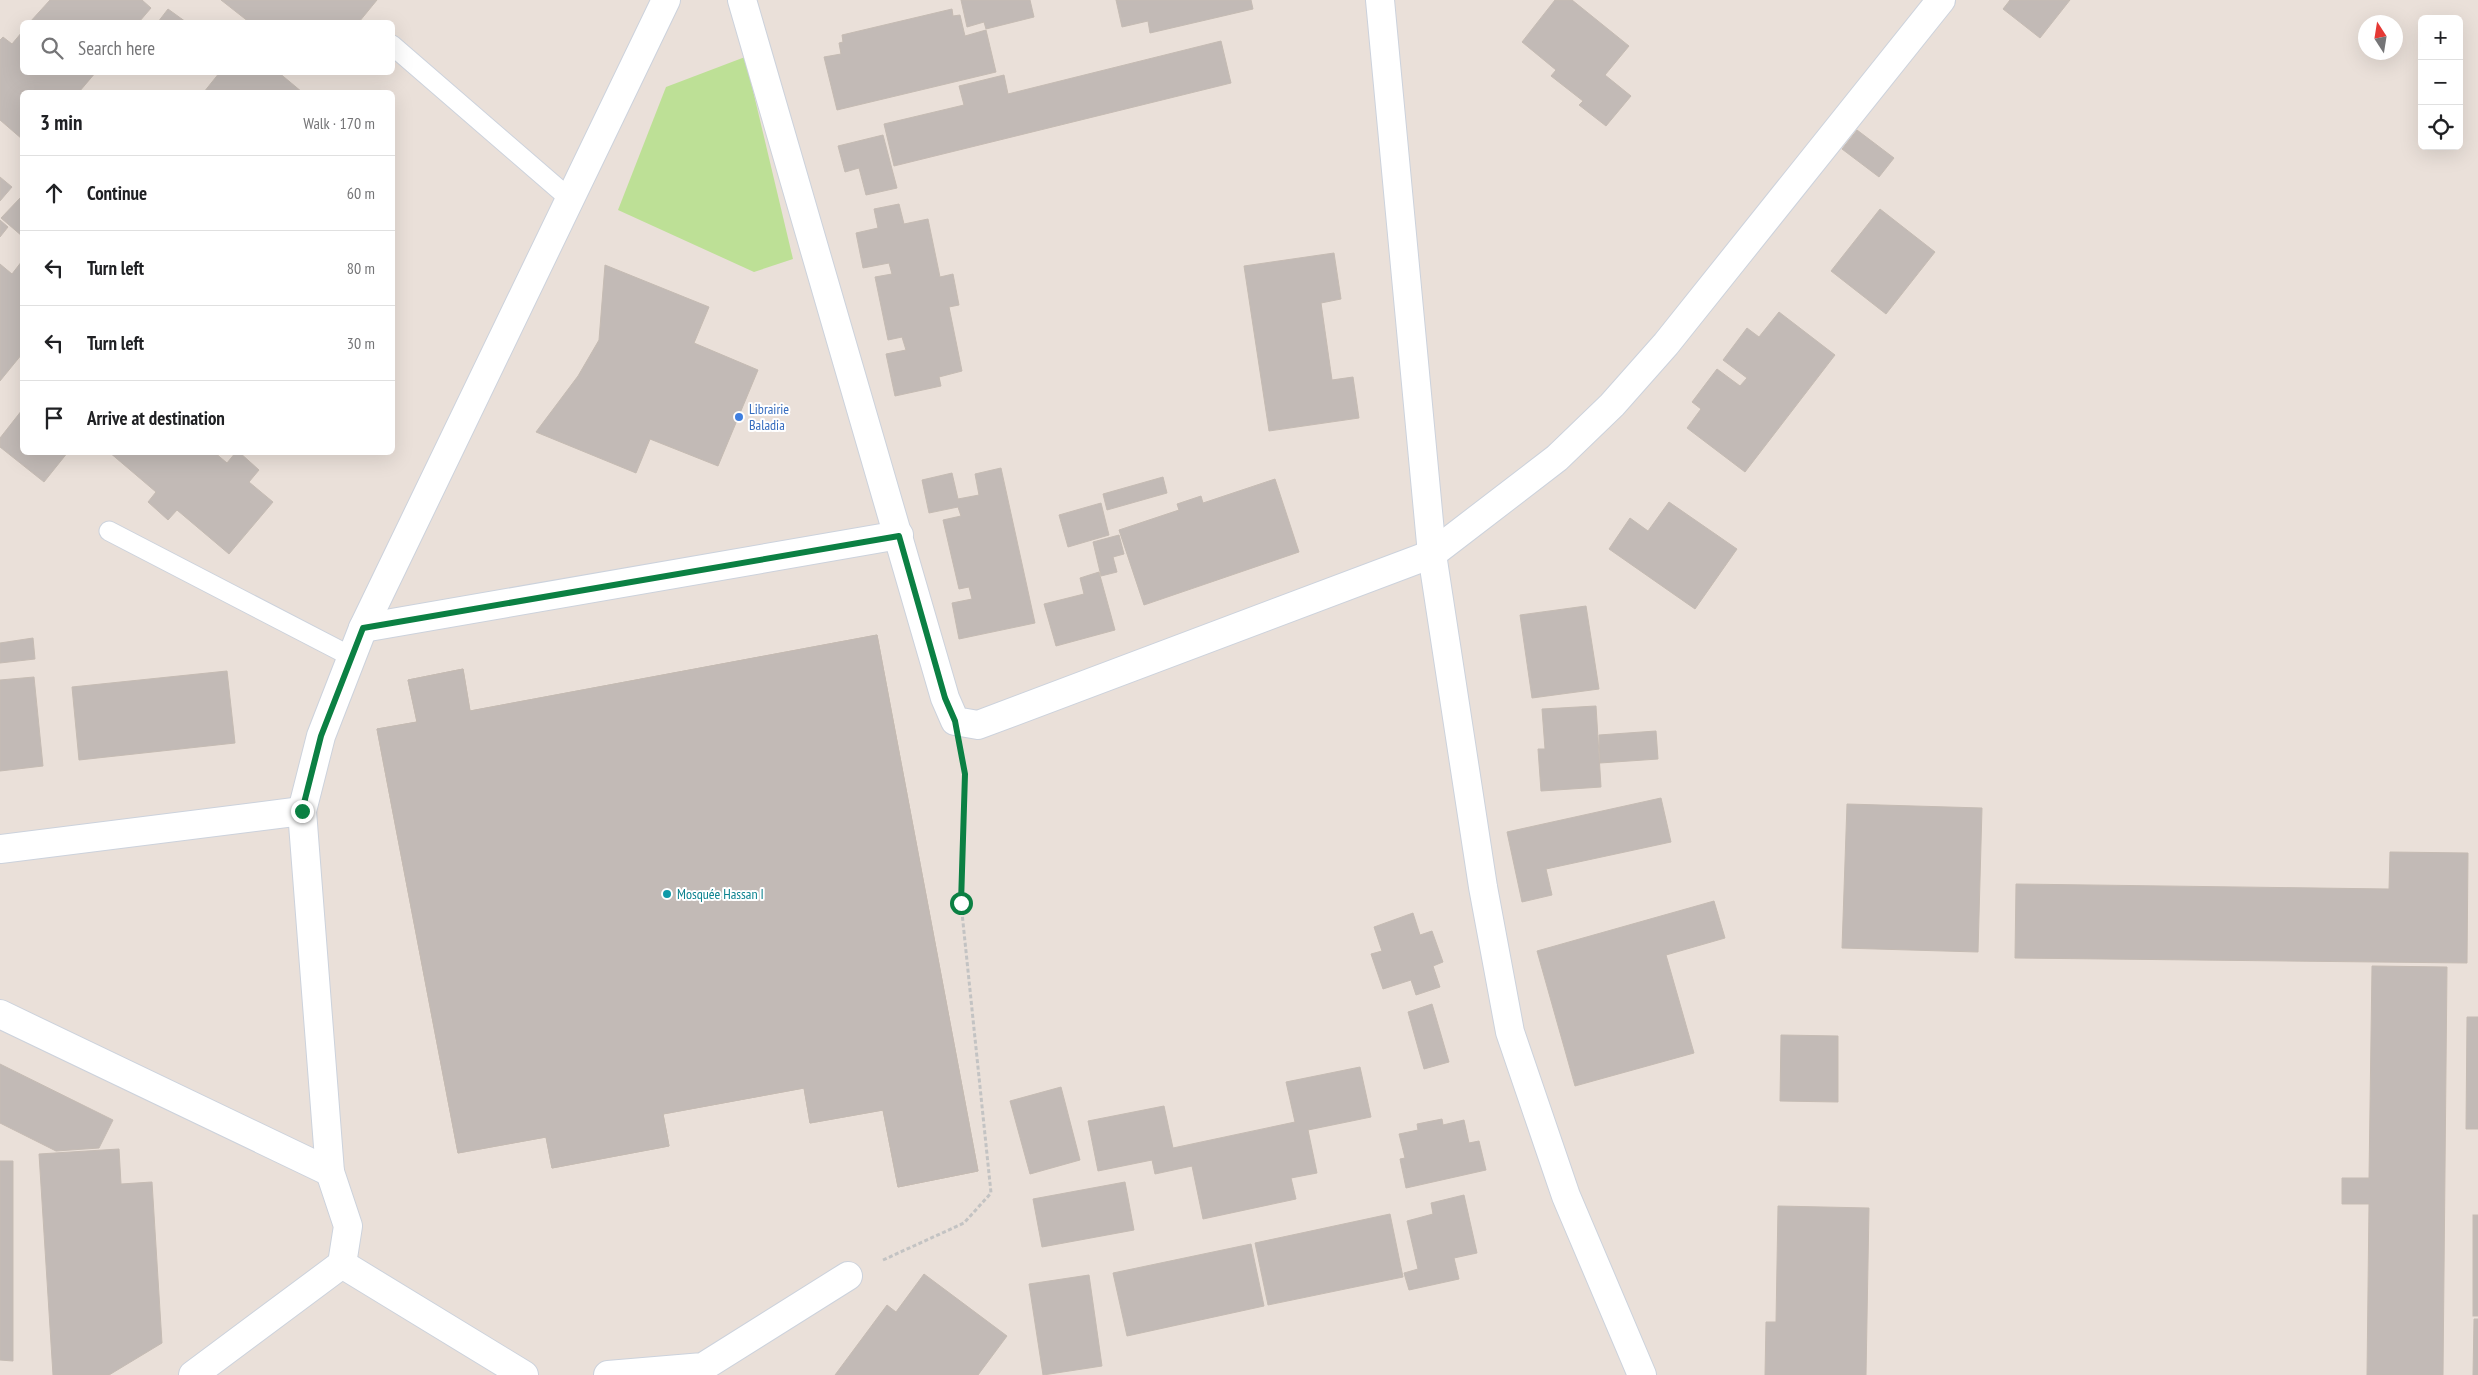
<!DOCTYPE html>
<html lang="en">
<head>
<meta charset="utf-8">
<style>
  body { margin:0; font-family:"PT Sans Narrow",sans-serif; background:#f2f2f2; color:#202124 }
  .controls { position:absolute; right:15px; top:15px; display:grid; overflow:hidden; border-radius:8px; box-shadow:0 5px 20px #0002 }
  .controls button { width:45px; height:45px; display:grid; place-items:center; padding:0; border:0; border-bottom:1px solid #e0e0e0; background:#fff; color:#202124; font:25px sans-serif }
  .compass { position:absolute; left:2358px; top:15px; width:45px; height:45px; border-radius:50%; background:#fff; box-shadow:0 5px 20px #0002; rotate:348deg }
  .stop { position:absolute; width:15px; height:15px; margin:-11px; border:4px solid #0b8043; border-radius:50%; background:#fff }
  .stop.end { background:#0b8043; border-color:#fff; box-shadow:0 1px 5px #0008 }
  .list { margin:0; padding:0; list-style:none }
  h2 { display:flex; justify-content:space-between; align-items:center; height:65px; margin:0; padding:0 20px; font-size:21px }
  h2 small { font-size:16px; font-weight:400; color:#757577 }
  .list li { display:grid; grid-template-columns:32px 1fr auto; gap:15px; align-items:center; box-sizing:border-box; height:75px; padding:0 20px; border-top:1px solid #e0e0e0 }
  .list b { display:block; font-size:19px; white-space:nowrap }
  .list em { font-size:16px; font-style:normal; color:#757577 }
  .icon { flex:none; width:28px; height:28px; fill:none; stroke:currentColor; stroke-width:2; stroke-linecap:round; stroke-linejoin:round }
  .map { position:relative; flex:none; width:2478px; height:1375px; overflow:hidden }
  .search { position:absolute; background:#fff; box-shadow:0 5px 20px #0002; left:20px; top:20px; width:375px; height:55px; display:flex; align-items:center; gap:12px; box-sizing:border-box; padding:0 18px; border-radius:8px; color:#757577; font-size:19px }
  .panel { position:absolute; background:#fff; box-shadow:0 5px 20px #0002; left:20px; top:90px; width:375px; height:365px; border-radius:8px }
  .map>svg:first-child { display:block }
  .green { fill:#bde096 }
  .building { fill:#c2bab6; stroke:#c5bbb3; fill-rule:evenodd }
  .lines { fill:none; stroke-linecap:round; stroke-linejoin:round }
  .service-casing { stroke:#ccd2dc; stroke-width:21 }
  .minor-casing { stroke:#ccd2dc; stroke-width:30 }
  .path { stroke:#c3c3c3; stroke-width:3; stroke-dasharray:4 2.5; stroke-linecap:butt }
  .service { stroke:#fff; stroke-width:19 }
  .minor { stroke:#fff; stroke-width:28 }
  .route { stroke:#0b8043; stroke-width:6 }
  .shop-dot { fill:#3f7fe0; stroke:#fff; stroke-width:2 }
  .culture-dot { fill:#0f9aa8; stroke:#fff; stroke-width:2 }
  .labels { text-anchor:middle; stroke-width:4; stroke-linejoin:round; paint-order:stroke }
  .shop-label { font-size:14px; fill:#366cbe; stroke:#fff; text-anchor:start }
  .culture-label { font-size:14px; fill:#0d838f; stroke:#fff; text-anchor:start }
</style>
</head>
<body>
<div class="map">
<svg width="2478" height="1375" viewBox="0 0 2478 1375">
  <rect width="100%" height="100%" fill="#eae0d9"/>
  <path class="green" d="M745 57 793 259 754 272 618 210 666 87Z"/>
  <g class="building">
    <path d="M50 0H142L151 8 139 22H30Z"/>
    <path d="M221 0H377L359 22H249Z"/>
    <path d="M961 0H1030L1034 17 986 29 984 22 967 27Z"/>
    <path d="M1116 0H1251L1253 9 1150 33 1148 21 1122 27Z"/>
    <path d="M1555 0H1572L1629 46 1605 75 1631 96 1606 126 1579 105 1583 101 1551 76 1556 70 1522 42Z"/>
    <path d="M2010 0H2070L2040 38 2003 9Z"/>
    <path d="M168 9 186 22H158Z"/>
    <path d="M952 9 953 16 960 15 965 36 986 30 996 72 837 110 824 57 841 54 839 43 843 42 842 35Z"/>
    <path d="M22 32V72H96L79 92H22V139L0 120V40L3 37 12 44Z"/>
    <path d="M1221 41 1231 83 894 166 884 124 964 105 959 86 1004 75 1008 94Z"/>
    <path d="M220 72H278L302 92H204Z"/>
    <path d="M1857 130 1894 158 1879 177 1842 149Z"/>
    <path d="M883 135 897 188 866 195 859 168 845 172 838 146Z"/>
    <path d="M0 177 12 187 0 201Z"/>
    <path d="M21 197 22 198V236L1 218Z"/>
    <path d="M899 204 904 224 928 219 940 277 953 274 959 305 949 307 962 371 939 377 941 386 895 396 886 354 906 350 902 337 888 340 875 277 892 274 889 263 863 268 856 233 878 228 874 209Z"/>
    <path d="M1880 209 1935 252 1886 314 1831 271Z"/>
    <path d="M0 220 8 227 0 237Z"/>
    <path d="M1334 253 1341 299 1321 303 1332 380 1353 377 1359 418 1269 431 1244 266Z"/>
    <path d="M22 261V354L0 381V264L12 274Z"/>
    <path d="M605 265 709 307 694 343 758 370 718 466 650 439 636 473 536 432 578 376 599 340Z"/>
    <path d="M1779 312 1835 355 1745 472 1687 428 1701 409 1692 402 1717 369 1740 386 1747 378 1723 360 1747 328 1759 337Z"/>
    <path d="M22 410V452H68L44 482 0 447V438Z"/>
    <path d="M109 452H214L227 463 236 452H239L259 470 249 482 273 502 229 554 177 510 168 520 148 502 156 492Z"/>
    <path d="M1001 468 1035 623 959 639 952 603 972 599 969 587 959 589 943 520 961 516 958 507 929 513 922 480 952 473 958 499 979 495 975 474Z"/>
    <path d="M1163 477 1167 493 1107 510 1103 494Z"/>
    <path d="M1275 479 1299 552 1144 605 1119 530 1179 510 1177 504 1201 496 1203 503Z"/>
    <path d="M1669 502 1737 549 1695 609 1609 549 1630 518 1648 531Z"/>
    <path d="M1101 503 1109 535 1068 547 1059 515Z"/>
    <path d="M1119 535 1124 554 1113 557 1117 572 1101 576 1093 542Z"/>
    <path d="M1099 572 1115 630 1056 646 1044 604 1084 594 1080 578Z"/>
    <path d="M1586 606 1599 689 1532 698 1520 615Z"/>
    <path d="M877 635 978 1171 898 1187 883 1110 810 1123 804 1088 663 1114 669 1146 552 1168 546 1137 458 1153 377 729 417 722 408 680 463 669 470 711ZM526 798 570 1038 467 1057 423 817Z"/>
    <path d="M877 635 978 1171 898 1187 883 1110 810 1123 804 1088 663 1114 669 1146 552 1168 546 1137 458 1153 377 729 417 722 408 680 463 669 470 711Z"/>
    <path d="M33 638 35 659 0 663V643Z"/>
    <path d="M227 671 235 743 79 760 72 687Z"/>
    <path d="M34 677 43 766 0 771V680Z"/>
    <path d="M1596 706 1601 787 1541 791 1538 749H1545L1542 709Z"/>
    <path d="M1656 731 1658 759 1600 763 1599 735Z"/>
    <path d="M1661 798 1671 842 1546 869 1552 895 1522 902 1507 832Z"/>
    <path d="M1847 804 1982 808 1978 952 1842 948Z"/>
    <path d="M2390 852 2468 853 2467 963 2015 958 2016 884 2389 889Z"/>
    <path d="M1714 901 1725 938 1666 955 1694 1053 1575 1086 1537 951Z"/>
    <path d="M1413 913 1420 935 1432 931 1443 962 1433 966 1440 987 1416 995 1411 980 1383 989 1371 954 1382 951 1374 927Z"/>
    <path d="M2372 966 2447 967 2443 1375H2367L2369 1204H2342V1178H2369Z"/>
    <path d="M1432 1004 1449 1062 1424 1069 1408 1012Z"/>
    <path d="M2467 1017H2478V1129H2466Z"/>
    <path d="M1781 1035 1838 1036V1102L1780 1101Z"/>
    <path d="M0 1064 113 1120 99 1148 56 1151 0 1123Z"/>
    <path d="M1360 1067 1371 1117 1308 1130 1317 1173 1291 1178 1296 1199 1203 1219 1192 1166 1155 1174 1152 1160 1098 1171 1088 1121 1164 1106 1173 1148 1295 1122 1286 1082Z"/>
    <path d="M1061 1087 1080 1160 1030 1174 1010 1101Z"/>
    <path d="M1442 1119 1443 1125 1464 1120 1469 1143 1479 1141 1486 1170 1406 1188 1400 1159 1405 1158 1399 1134 1418 1130 1417 1124Z"/>
    <path d="M119 1149 121 1184 152 1182 162 1343 109 1375H53L39 1154Z"/>
    <path d="M0 1161H13V1361L0 1360Z"/>
    <path d="M1125 1182 1134 1230 1042 1247 1033 1199Z"/>
    <path d="M1464 1195 1477 1253 1454 1258 1459 1279 1409 1290 1404 1273 1418 1269 1407 1221 1433 1214 1431 1203Z"/>
    <path d="M1778 1206 1869 1208 1866 1375H1765L1766 1322H1776Z"/>
    <path d="M1390 1214 1403 1277 1268 1305 1255 1243Z"/>
    <rect x="2473" y="1215" width="5" height="101"/>
    <path d="M1251 1244 1264 1306 1127 1336 1113 1273Z"/>
    <path d="M924 1274 1007 1336 978 1375H835L887 1305 896 1312Z"/>
    <path d="M1089 1275 1102 1366 1043 1375 1029 1284Z"/>
    <path d="M2474 1319H2478V1375H2473Z"/>
  </g>
  <g class="lines">
    <defs>
      <g id="service">
        <path d="M392 45 570 199"/>
        <path d="M109 531 352 657"/>
      </g>
      <g id="minor">
        <path d="M742 0 945 698 955 721 978 725 1432 554 1557 458 1612 405 1666 344 1941 0"/>
        <path d="M1380 0 1432 554 1483 887 1510 1032 1566 1196 1642 1375"/>
        <path d="M363 628 899 535"/>
        <path d="M0 849 302 811"/>
        <path d="M0 1014 330 1172"/>
        <path d="M193 1375 342 1264"/>
        <path d="M524 1375 342 1264 348 1226 330 1172 302 811 321 736 363 628 666 0"/>
        <path d="M608 1375 703 1367 848 1276"/>
      </g>
    </defs>
    <use href="#service" class="service-casing"/>
    <use href="#minor" class="minor-casing"/>
    <path class="path" d="M883 1260 964 1223 991 1193 961 903 965 774 963 761"/>
    <use href="#service" class="service"/>
    <use href="#minor" class="minor"/>
  </g>
  <g class="lines">
    <path class="route" d="M302 811 321 736 363 628 899 536 945 698 955 721 965 774 961 903"/>
  </g>
  <circle class="shop-dot" cx="739" cy="417" r="5"/>
  <circle class="culture-dot" cx="667" cy="894" r="5"/>
  <g class="labels">
    <g class="shop-label">
      <text x="749" y="414">Librairie<tspan x="749" dy="16">Baladia</tspan></text>
    </g>
    <g class="culture-label">
      <text x="677" y="899">Mosquée Hassan I</text>
    </g>
  </g>
</svg>
<div class="controls">
<button>+</button>
<button>−</button>
<button><svg class="icon" aria-label="locate" viewBox="0 0 24 24"><circle cx="12" cy="12" r="6"/><path d="M12 2v4M12 18v4M2 12h4M18 12h4"/></svg></button>
</div>
<svg class="compass" viewBox="-18 -18 36 36"><path d="M0-13l5 13h-10z" fill="#e53935"/><path d="M0 13l5-13h-10z" fill="#757577"/></svg>
<div class="stop" style="left:961px;top:903px"></div>
<div class="stop end" style="left:302px;top:811px"></div>
<div class="search"><svg class="icon" aria-label="search" viewBox="0 0 24 24"><circle cx="10" cy="10" r="6"/><path d="M15 15l6 6"/></svg>Search here</div>
<section class="panel">
<h2>3 min<small>Walk · 170 m</small></h2>
<ul class="list">
<li><svg class="icon" aria-label="ahead" viewBox="0 0 24 24"><path d="M12 20V5M6 11l6-6 6 6"/></svg><div><b>Continue</b></div><em>60 m</em></li>
<li><svg class="icon" aria-label="left" viewBox="0 0 24 24"><path d="M17 20v-9H6M10 6l-5 5 5 5"/></svg><div><b>Turn left</b></div><em>80 m</em></li>
<li><svg class="icon" aria-label="left" viewBox="0 0 24 24"><path d="M17 20v-9H6M10 6l-5 5 5 5"/></svg><div><b>Turn left</b></div><em>30 m</em></li>
<li><svg class="icon" aria-label="arrive" viewBox="0 0 24 24"><path d="M6 21V4h12l-3 4 3 4H6"/></svg><div><b>Arrive at destination</b></div></li>
</ul>
</section>
</div>
</body>
</html>
